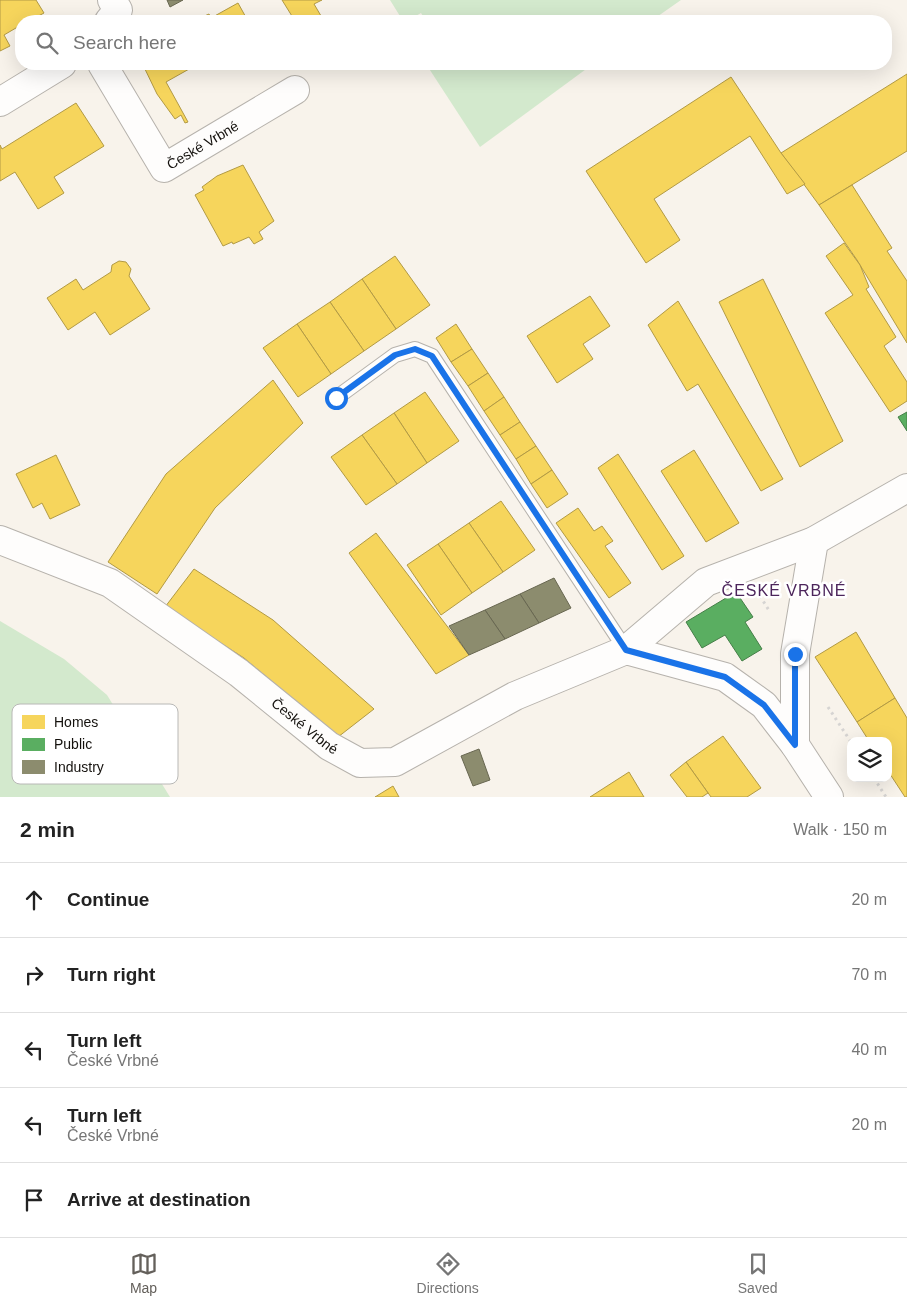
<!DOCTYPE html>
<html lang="en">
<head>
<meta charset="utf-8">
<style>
  body { margin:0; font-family:Arial,sans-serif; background:#f6f6f6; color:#222 }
  .controls { position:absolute; right:15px; bottom:15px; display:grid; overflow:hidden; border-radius:10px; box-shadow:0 5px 20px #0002 }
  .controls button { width:45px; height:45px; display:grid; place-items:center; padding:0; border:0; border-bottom:1px solid #e0e0e0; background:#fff; color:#222; font:25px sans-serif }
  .stop { position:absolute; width:15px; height:15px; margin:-11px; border:4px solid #1a73e8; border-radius:50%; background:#fff }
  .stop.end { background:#1a73e8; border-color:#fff; box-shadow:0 1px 5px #0008 }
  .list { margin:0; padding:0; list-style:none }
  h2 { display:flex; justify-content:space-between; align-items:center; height:65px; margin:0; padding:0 20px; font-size:21px }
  h2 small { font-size:16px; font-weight:400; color:#767676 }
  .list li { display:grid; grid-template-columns:32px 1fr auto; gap:15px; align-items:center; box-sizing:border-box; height:75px; padding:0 20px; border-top:1px solid #e0e0e0 }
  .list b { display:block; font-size:19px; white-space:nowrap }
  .list p { margin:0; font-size:16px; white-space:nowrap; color:#767676 }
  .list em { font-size:16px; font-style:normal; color:#767676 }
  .icon { flex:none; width:28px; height:28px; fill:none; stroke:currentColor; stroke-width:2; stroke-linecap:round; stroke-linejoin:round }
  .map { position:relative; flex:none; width:907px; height:797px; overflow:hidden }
  .search { position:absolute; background:#fff; box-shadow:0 5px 20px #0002; left:15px; right:15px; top:15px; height:55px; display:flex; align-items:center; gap:12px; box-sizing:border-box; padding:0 18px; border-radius:20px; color:#767676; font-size:19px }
  .sheet { height:440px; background:#fff }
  nav { display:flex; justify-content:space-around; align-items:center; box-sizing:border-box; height:70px; border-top:1px solid #e0e0e0; background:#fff; font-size:14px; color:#767676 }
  nav a { display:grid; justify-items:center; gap:2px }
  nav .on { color:#64605b }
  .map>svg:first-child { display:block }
  .green { fill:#d3e9cd }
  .homes { fill:#f6d55c; stroke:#b29a44 }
  .public { fill:#5aae61; stroke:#457f48 }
  .industry { fill:#8c8c6e; stroke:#686751 }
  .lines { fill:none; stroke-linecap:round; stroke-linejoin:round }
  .service-casing { stroke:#b6b2ac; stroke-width:16 }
  .minor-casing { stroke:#b6b2ac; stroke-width:30 }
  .path { stroke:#d6d4d2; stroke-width:3; stroke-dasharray:2.5 4; stroke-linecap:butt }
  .service { stroke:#fefdfc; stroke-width:14 }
  .minor { stroke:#fefdfc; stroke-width:28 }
  .route { stroke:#1a73e8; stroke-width:6 }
  .labels { text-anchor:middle; stroke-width:5; stroke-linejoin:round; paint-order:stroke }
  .street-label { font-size:14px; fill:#14110d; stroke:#fff }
  .quarter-label { font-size:16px; letter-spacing:1px; fill:#4c255b; stroke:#fff }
  .key { fill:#fff; stroke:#b8b8b6; stroke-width:1 }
  .key-label { font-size:14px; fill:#14110d }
</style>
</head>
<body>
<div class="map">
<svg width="907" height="797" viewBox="0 0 907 797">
  <rect width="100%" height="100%" fill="#f8f3eb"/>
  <g class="green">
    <path d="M390 0H681L651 21H426L421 13 407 21H403Z"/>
    <path d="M426 64H593L480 147Z"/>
    <path d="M0 621 64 659 107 695 170 797H0Z"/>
  </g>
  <g class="homes">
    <path d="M0 0H36L44 13 29 21H21V25L4 35 10 46 0 51Z"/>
    <path d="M282 0H322L314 4 324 21H295Z"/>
    <path d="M238 3 248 21 253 18 255 21H193L209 14 211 18Z"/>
    <path d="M145 64 146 66 151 64H198L166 82 188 122 185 123 181 115 175 119 157 94 143 65Z"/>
    <path d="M907 74V151L819 205 781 153Z"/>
    <path d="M731 77 781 153 805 184 787 194 750 136 654 199 680 240 646 263 586 171Z"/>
    <path d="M76 103 104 146 54 177 64 193 38 209 15 172 0 181V145L2 149Z"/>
    <path d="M243 165 274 221 259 232 263 239 254 244 249 237 233 244 232 242 223 246 195 195 204 190 202 187 217 176Z"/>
    <path d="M852 185 892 248 887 251 907 281V343L857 260 819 205Z"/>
    <path d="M844 243 860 265 869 287 866 289 896 337 884 346 907 382V401L890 412 825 313 853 295 826 256Z"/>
    <path d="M395 256 430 305 396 329 362 279Z"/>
    <path d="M119 261 126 262 131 269 129 276 150 309 110 335 95 312 68 330 47 298 76 279 83 290 111 272 112 265Z"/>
    <path d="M362 279 396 329 364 351 330 302Z"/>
    <path d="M763 279 843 441 800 467 719 302Z"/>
    <path d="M590 296 610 326 583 344 593 359 557 383 527 336Z"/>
    <path d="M678 301 783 479 761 491 698 384 687 391 648 325Z"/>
    <path d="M330 302 364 351 331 374 297 324Z"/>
    <path d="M297 324 331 374 298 397 263 348Z"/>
    <path d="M456 324 472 349 451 362 436 338Z"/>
    <path d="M472 349 488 373 468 386 451 362Z"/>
    <path d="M488 373 504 397 484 411 468 386Z"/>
    <path d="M273 380 303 423 215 508 157 594 108 562 166 474Z"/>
    <path d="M425 392 459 441 427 463 394 413Z"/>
    <path d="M504 397 520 422 500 435 484 411Z"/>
    <path d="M394 413 427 463 397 484 362 435Z"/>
    <path d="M520 422 536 446 516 459 500 435Z"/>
    <path d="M362 435 397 484 366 505 331 457Z"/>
    <path d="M536 446 552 470 531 484 516 459Z"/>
    <path d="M694 450 739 523 706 542 661 471Z"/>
    <path d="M618 454 684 556 662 570 598 468Z"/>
    <path d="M56 455 80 505 50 519 42 503 33 508 16 474Z"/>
    <path d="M552 470 568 494 547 508 531 484Z"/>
    <path d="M501 501 535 550 503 572 469 523Z"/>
    <path d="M578 508 594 531 602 526 613 541 605 546 631 583 609 598 556 523Z"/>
    <path d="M469 523 503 572 472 593 438 544Z"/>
    <path d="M376 533 447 626 469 655 436 674 349 553Z"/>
    <path d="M438 544 472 593 441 615 407 565Z"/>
    <path d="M194 569 273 620 374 709 338 737 244 658 165 607Z"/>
    <path d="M856 632 895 698 857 722 815 657Z"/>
    <path d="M895 698 907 718V797H905L888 771V741H869L857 722Z"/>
    <path d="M723 736 761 788 747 797H711L686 762Z"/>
    <path d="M686 762 708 793 702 797H687L670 775Z"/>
    <path d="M629 772 644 797H590Z"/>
    <path d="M393 786 399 797H375Z"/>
  </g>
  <g class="public">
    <path d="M907 412V431L898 417Z"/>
    <path d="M736 592 753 617 745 622 762 649 742 661 725 635 702 648 686 622Z"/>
  </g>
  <g class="industry">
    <path d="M167 0H183L170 7Z"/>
    <path d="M554 578 571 608 539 623 520 594Z"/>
    <path d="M520 594 539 623 505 639 485 610Z"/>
    <path d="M485 610 505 639 469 655 449 626Z"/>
    <path d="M479 749 490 780 473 786 461 756Z"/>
  </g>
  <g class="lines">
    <defs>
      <path id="service" d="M336 398 395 355 415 349 432 356 626 650"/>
      <g id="minor">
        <path d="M109 21 118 10 112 0"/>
        <path id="s1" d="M102 64 164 168 295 90"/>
        <path d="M0 102 62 64"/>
        <path id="s2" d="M0 540 110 583 239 673 329 746 360 763 395 762 515 696 626 650 725 677 764 705 795 745 829 797"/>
        <path d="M626 650 706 582 814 541 907 488"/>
        <path d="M795 745V654L814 541"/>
      </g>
    </defs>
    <use href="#service" class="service-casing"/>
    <use href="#minor" class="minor-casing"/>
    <g class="path">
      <path d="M760 596 770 612"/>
      <path d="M828 707 851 742"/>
      <path d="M874 778 886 797"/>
    </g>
    <use href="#service" class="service"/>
    <use href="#minor" class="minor"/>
  </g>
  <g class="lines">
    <path class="route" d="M336 398 395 355 415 349 432 356 626 650 725 677 764 705 795 745V654"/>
  </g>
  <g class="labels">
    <g class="street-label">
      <text dy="5" stroke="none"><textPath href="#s1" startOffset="166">České Vrbné</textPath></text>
      <text dy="5" stroke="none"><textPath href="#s2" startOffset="360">České Vrbné</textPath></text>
    </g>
    <g class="quarter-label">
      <text x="784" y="596">ČESKÉ VRBNÉ</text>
    </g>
  </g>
  <rect x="12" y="704" width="166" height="80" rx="8" class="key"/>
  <rect x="22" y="715" width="23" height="14" fill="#f6d55c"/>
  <rect x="22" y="738" width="23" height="13" fill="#5aae61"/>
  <rect x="22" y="760" width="23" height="14" fill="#8c8c6e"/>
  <g class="key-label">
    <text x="54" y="727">Homes</text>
    <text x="54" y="749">Public</text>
    <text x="54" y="772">Industry</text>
  </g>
</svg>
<div class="controls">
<button><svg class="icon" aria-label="layers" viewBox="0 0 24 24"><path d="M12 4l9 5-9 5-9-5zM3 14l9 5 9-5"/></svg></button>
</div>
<div class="stop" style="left:336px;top:398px"></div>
<div class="stop end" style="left:795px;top:654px"></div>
<div class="search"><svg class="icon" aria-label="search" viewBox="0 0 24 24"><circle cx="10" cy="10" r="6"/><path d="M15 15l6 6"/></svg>Search here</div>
</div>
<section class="sheet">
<h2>2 min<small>Walk · 150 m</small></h2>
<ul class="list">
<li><svg class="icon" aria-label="ahead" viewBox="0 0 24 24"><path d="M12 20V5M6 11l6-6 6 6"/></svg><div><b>Continue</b></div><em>20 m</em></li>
<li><svg class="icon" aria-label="right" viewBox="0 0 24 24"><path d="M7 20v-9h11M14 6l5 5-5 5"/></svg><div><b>Turn right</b></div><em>70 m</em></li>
<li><svg class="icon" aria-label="left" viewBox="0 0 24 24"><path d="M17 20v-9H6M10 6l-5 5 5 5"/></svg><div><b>Turn left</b><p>České Vrbné</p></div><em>40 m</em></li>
<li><svg class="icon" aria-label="left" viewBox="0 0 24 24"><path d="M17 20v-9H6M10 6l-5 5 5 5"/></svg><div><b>Turn left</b><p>České Vrbné</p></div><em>20 m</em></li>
<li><svg class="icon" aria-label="arrive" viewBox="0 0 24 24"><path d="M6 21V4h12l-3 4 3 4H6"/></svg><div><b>Arrive at destination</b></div></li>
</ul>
</section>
<nav>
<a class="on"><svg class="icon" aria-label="map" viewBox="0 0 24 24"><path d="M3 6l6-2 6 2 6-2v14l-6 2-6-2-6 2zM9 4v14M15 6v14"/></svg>Map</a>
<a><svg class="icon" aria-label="directions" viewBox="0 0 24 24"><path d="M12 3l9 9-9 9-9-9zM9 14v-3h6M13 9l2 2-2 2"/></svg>Directions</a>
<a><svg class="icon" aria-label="saved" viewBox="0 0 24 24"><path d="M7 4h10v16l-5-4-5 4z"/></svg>Saved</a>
</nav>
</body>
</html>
